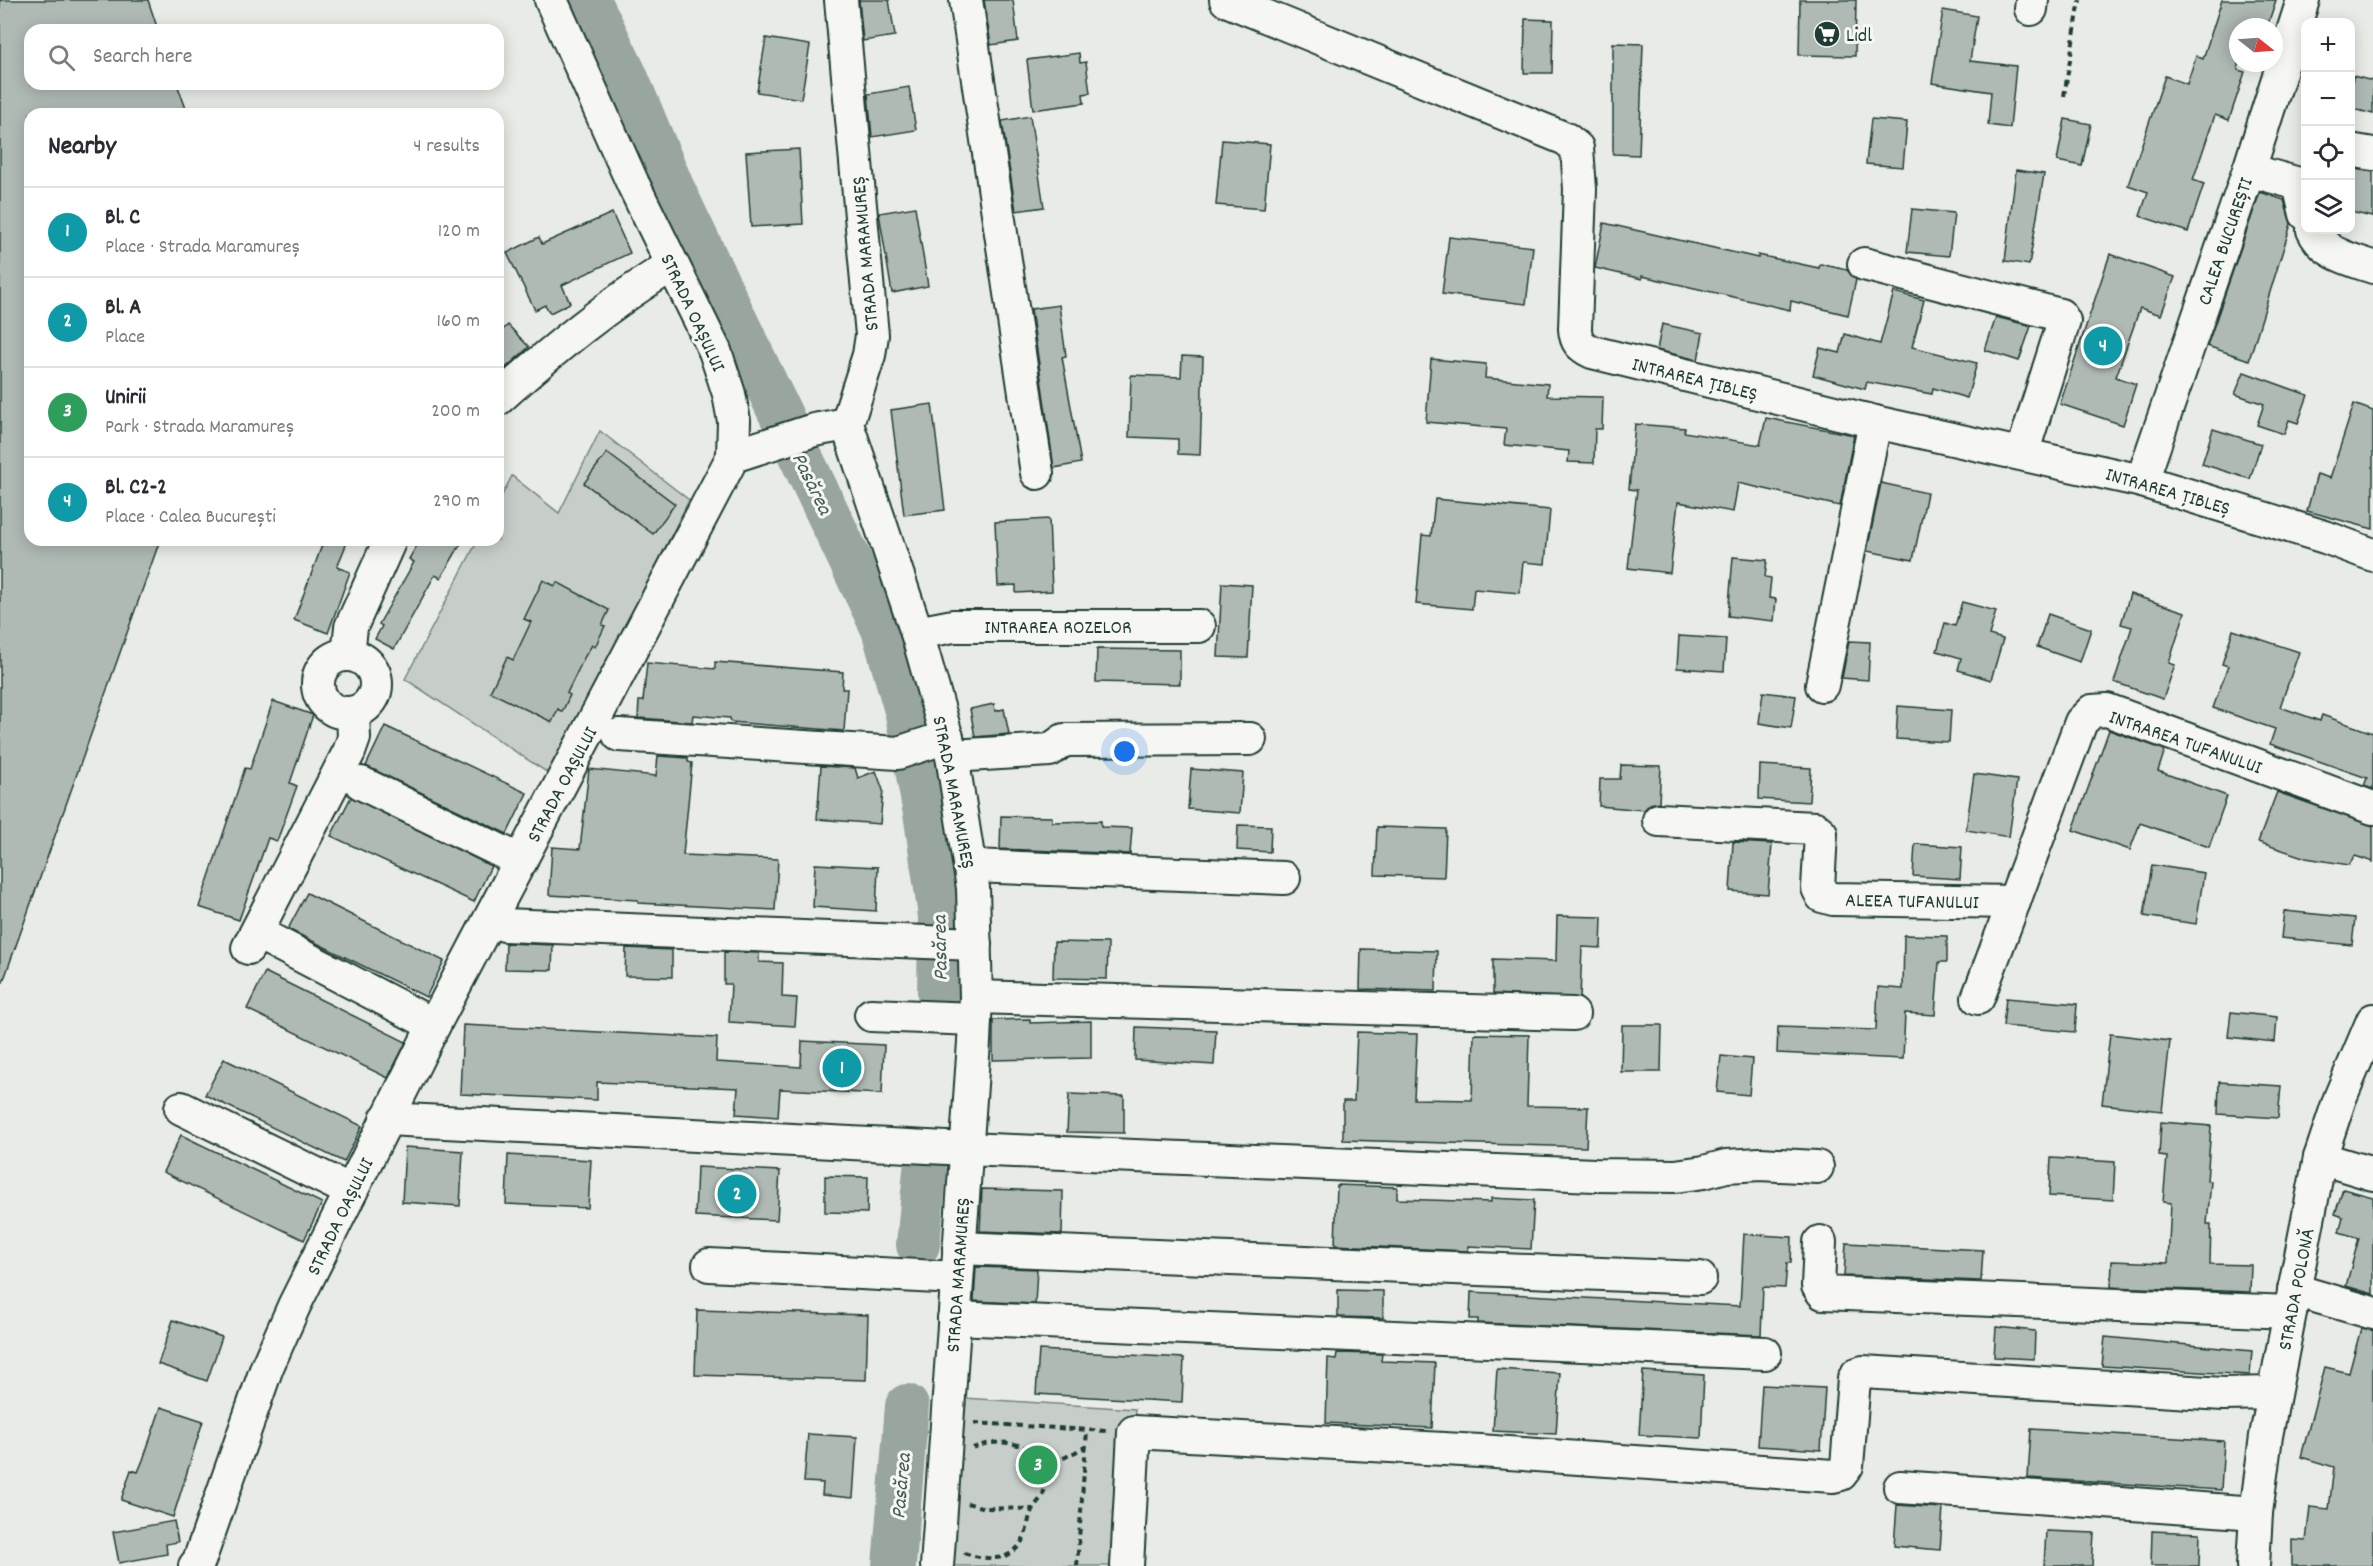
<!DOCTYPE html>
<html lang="en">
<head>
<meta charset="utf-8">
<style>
  body { margin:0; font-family:Dekko,sans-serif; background:#f2f2f3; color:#2b2b33 }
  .controls { position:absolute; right:18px; top:18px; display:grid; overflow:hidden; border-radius:12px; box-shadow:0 3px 15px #0003 }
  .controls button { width:54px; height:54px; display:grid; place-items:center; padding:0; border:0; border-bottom:2px solid #e1e1e2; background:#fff; color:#2b2b33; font:30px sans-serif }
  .compass { position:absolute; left:2229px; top:18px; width:54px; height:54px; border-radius:50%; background:#fff; box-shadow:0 3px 15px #0003; rotate:107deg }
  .you { position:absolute; left:1125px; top:752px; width:21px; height:21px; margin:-15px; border:4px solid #fff; border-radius:50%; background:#1a73e8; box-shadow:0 0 0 9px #1a73e833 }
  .badge { display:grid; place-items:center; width:39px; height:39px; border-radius:50%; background:#db2777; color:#fff; font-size:20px; font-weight:700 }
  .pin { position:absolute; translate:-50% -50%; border:3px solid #fff; box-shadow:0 2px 6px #0006 }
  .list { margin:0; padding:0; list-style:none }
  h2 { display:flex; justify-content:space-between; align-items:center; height:78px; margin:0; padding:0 24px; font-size:26px }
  h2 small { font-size:20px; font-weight:400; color:#7c7c81 }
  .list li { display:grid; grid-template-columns:39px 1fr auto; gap:18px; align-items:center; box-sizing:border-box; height:90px; padding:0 24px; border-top:2px solid #e1e1e2 }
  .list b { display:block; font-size:22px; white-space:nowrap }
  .list p { margin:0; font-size:20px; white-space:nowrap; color:#7c7c81 }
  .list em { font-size:20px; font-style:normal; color:#7c7c81 }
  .icon { flex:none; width:33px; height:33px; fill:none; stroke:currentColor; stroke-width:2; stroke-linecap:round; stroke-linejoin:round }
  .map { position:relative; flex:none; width:2373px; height:1566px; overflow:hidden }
  .search { position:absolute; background:#fff; box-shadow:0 3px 15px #0003; left:24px; top:24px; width:480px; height:66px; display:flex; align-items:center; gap:15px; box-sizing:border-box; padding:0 21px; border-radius:18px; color:#7c7c81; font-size:22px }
  .panel { position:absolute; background:#fff; box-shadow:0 3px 15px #0003; left:24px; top:108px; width:480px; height:438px; border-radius:18px }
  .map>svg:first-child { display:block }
  .green { fill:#c7cec9; stroke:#73867e; stroke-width:1.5 }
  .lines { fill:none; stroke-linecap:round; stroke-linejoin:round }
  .river { stroke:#99a6a0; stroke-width:44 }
  .building { fill:#b0bab5; stroke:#1f3d34; stroke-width:1.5 }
  .minor-casing { stroke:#1f3d34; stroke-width:36 }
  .path { stroke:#1f3d34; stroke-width:4; stroke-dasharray:6 4.5; stroke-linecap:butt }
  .minor { stroke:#f6f6f2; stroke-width:32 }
  .labels { text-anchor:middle; stroke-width:6; stroke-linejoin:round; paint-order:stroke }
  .poi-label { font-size:20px; fill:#1f3d34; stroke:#f6f6f2; text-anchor:start }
  .street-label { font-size:20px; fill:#1f3d34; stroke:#f6f6f2 }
  .water-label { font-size:21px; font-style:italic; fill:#445c54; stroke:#f6f6f2 }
</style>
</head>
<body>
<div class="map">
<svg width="2373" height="1566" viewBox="0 0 2373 1566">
  <rect width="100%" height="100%" fill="#e9ebe7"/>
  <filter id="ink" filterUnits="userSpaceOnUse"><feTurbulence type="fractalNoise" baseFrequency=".0167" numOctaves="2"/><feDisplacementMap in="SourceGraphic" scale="12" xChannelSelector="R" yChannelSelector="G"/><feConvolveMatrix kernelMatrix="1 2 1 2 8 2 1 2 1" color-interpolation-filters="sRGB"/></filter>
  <g filter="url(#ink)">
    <g class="green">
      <path d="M600 431 689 500 551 775 405 679 478 540H498V503L512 476 559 513Z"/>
      <path d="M948 1397 1135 1409 1127 1566H937Z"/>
    </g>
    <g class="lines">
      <g class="river">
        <path d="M589 0 625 74 673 189 883 629 907 714 926 819 940 916 939 994"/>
        <path d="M918 1245 925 1171"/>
        <path d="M894 1566 907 1406"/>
      </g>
    </g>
    <g class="building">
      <path d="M0 0H148L158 30H30V84H177L188 114H30V540H160L3 982 0 981Z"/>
      <path d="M859 0H889L895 36 863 41Z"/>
      <path d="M984 0H1013L1018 41 991 45Z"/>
      <path d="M1800 0H1856L1855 56 1799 55Z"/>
      <path d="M2222 0H2276L2267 27H2238V70L2245 72 2229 120 2215 115 2193 180 2204 184 2188 232 2140 216 2148 192 2128 185 2165 76 2187 84 2196 56 2203 59Z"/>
      <path d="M1943 10 1977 16 1970 61 2016 66 2010 128 1988 125 1991 92 1932 83Z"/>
      <path d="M1525 19 1553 20 1552 73H1524Z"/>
      <path d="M766 38 810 45 801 99 757 92Z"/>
      <path d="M1613 43 1643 44 1639 155 1613 154Z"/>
      <path d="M1079 53 1080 63 1086 62 1090 93 1083 94 1084 103 1033 110 1027 60Z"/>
      <path d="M2353 76 2373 81V114L2350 108Z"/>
      <path d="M909 87 916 130 872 137 868 94Z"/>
      <path d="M1030 116 1044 207 1016 211 1002 121Z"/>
      <path d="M1871 119 1907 122 1903 167 1866 164Z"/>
      <path d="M2065 119 2091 124 2082 166 2057 161Z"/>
      <path d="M1222 140 1270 144 1264 209 1216 205Z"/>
      <path d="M799 149 803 224 751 227 746 152Z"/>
      <path d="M2350 168 2373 172V217L2350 212Z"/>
      <path d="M2016 170 2044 174 2029 265 2005 261Z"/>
      <path d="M2260 192 2284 200 2291 224 2249 360 2207 346Z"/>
      <path d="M915 207 928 286 892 293 879 213Z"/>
      <path d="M1912 209 1954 213 1949 256 1907 252Z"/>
      <path d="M612 213 630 253 562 285 570 303 550 313 545 305 535 310 507 253 539 237 542 244Z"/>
      <path d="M1604 223 1758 258V255L1819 268 1820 264 1847 270 1856 280 1848 315 1791 301 1790 310 1642 276V279L1595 268Z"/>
      <path d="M1449 237 1533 247 1526 304 1442 294Z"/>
      <path d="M2110 254 2175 277 2161 315 2140 308 2116 377 2136 384 2123 425 2060 404Z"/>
      <path d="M1894 292 1924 300 1912 347 1977 363 1967 398 1933 388 1932 394 1867 382 1865 389 1813 375 1820 348 1840 353 1845 334 1880 344Z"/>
      <path d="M1059 305 1066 356 1062 357 1081 463 1054 468 1031 309Z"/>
      <path d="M1996 317 2031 326 2019 361 1985 350Z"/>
      <path d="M1662 324 1703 333 1698 360 1657 350Z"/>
      <path d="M508 325 529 347 498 375V334Z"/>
      <path d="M1182 356 1203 357 1200 455 1178 454V439L1129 437 1131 375 1181 377Z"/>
      <path d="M1431 359 1486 364 1485 378 1548 384 1547 396 1603 397 1602 429H1595L1594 463 1568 462 1569 451 1504 445 1506 429 1426 422Z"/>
      <path d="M2244 372 2308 395 2298 423 2289 420 2284 434 2257 425 2264 404 2235 394Z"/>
      <path d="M932 404 945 510 904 515 891 410Z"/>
      <path d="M2354 404 2373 411V529L2307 511 2317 474 2330 478Z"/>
      <path d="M1766 418 1854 435 1840 506 1738 483 1733 512 1678 502 1670 573 1628 568 1637 490 1629 489 1635 424 1685 428 1684 432 1760 445Z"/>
      <path d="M2213 429 2261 444 2250 479 2202 464Z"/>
      <path d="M607 453 675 504 653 534 584 483Z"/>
      <path d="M1881 483 1927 493 1913 560 1867 551Z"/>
      <path d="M1435 499 1550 510 1545 564 1523 562 1520 593 1474 589 1472 609 1416 604 1422 535 1431 536Z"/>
      <path d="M1049 519 1052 591 1016 593V585L998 586 995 522Z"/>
      <path d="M324 540H348L337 567 350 572 328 633 294 620Z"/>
      <path d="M420 540H463L441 578 435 575 394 649 375 639 382 626 379 624 414 562 409 559Z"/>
      <path d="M1733 557 1767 560 1765 577 1771 578 1769 598 1776 599 1774 621 1728 616Z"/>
      <path d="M543 580 555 586 557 582 609 610 602 625 605 626 595 647 592 645 585 656 567 693 570 695 562 712 558 709 552 722 490 692 507 657 513 660 531 622 524 619Z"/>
      <path d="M1222 583 1252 585 1248 658 1218 657Z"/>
      <path d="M2130 594 2185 612 2169 663 2175 665 2163 699 2114 682 2132 627 2121 624Z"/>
      <path d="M1962 602 1996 611 1989 635 2003 639 1991 680 1958 670 1961 658 1937 651 1945 623 1955 626Z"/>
      <path d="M2048 614 2091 629 2080 662 2037 647Z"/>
      <path d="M2233 630 2299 652 2280 707 2320 721 2322 715 2373 733V789L2364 786 2367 778 2270 744 2275 729 2213 708 2228 666 2222 664Z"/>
      <path d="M1679 636 1726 639 1724 671 1677 668Z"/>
      <path d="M1849 641 1870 642 1868 680 1842 678Z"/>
      <path d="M1097 649 1180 650V684L1096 682Z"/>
      <path d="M715 662 843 672 842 689H847L844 731 731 722 730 718 693 715 692 722 638 718 639 701H643L647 663 715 669Z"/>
      <path d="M1763 692 1796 696 1791 728 1759 723Z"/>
      <path d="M273 701 313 715 290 783 297 786 277 841 268 838 239 920 199 907 245 768 250 769Z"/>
      <path d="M994 704 995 711 1004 709 1009 734 975 737 970 709Z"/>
      <path d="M1898 706 1951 710 1949 742 1896 739Z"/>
      <path d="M385 726 527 793 507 834 366 766Z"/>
      <path d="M2109 730 2165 750 2158 771 2227 796 2209 847 2140 823 2130 850 2073 830Z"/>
      <path d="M658 756 688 758V762L692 763 683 855 778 859 775 910 638 903V900L549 895 552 847 580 849 589 769 656 776Z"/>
      <path d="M1621 765 1661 766 1659 802 1650 804 1644 810 1599 806 1600 779H1620Z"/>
      <path d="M1760 765 1811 768 1809 802 1759 799Z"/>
      <path d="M821 766 855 768 858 778 876 771 883 790 880 824 817 819Z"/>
      <path d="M1191 769 1243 773 1240 813 1188 809Z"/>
      <path d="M1974 774 2017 780 2009 837 1966 830Z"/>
      <path d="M2277 792 2373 826V862L2355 856 2349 865 2306 858 2258 842Z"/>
      <path d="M351 797 491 866 474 902 331 836Z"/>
      <path d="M1001 816 1052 817V822L1101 821V827L1132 828 1130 854 1000 849Z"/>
      <path d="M1238 825 1271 826 1270 852 1237 850Z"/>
      <path d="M1377 827 1446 829 1444 877 1375 875Z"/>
      <path d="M1733 842 1772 844 1768 894 1730 891Z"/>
      <path d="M1915 844 1962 847 1960 879 1913 876Z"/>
      <path d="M815 864 878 867 876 911 813 907Z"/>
      <path d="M2152 865 2204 873 2196 924 2144 916Z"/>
      <path d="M307 893 444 961 426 997 288 929Z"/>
      <path d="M2284 911 2355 918 2352 945 2281 938Z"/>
      <path d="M1557 916 1602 917 1601 948 1582 947 1580 998 1493 994V959L1556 961Z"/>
      <path d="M1904 935 1947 936V962H1939L1935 1015 1905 1013 1903 1059 1777 1053 1778 1027 1876 1030 1878 987 1903 989Z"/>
      <path d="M1054 942 1108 943 1107 979 1053 978Z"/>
      <path d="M506 943 553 945 552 970 505 969Z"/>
      <path d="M626 948 672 950V977L625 976Z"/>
      <path d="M1361 949 1437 951 1436 991 1360 989Z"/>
      <path d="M724 952 759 953V962L783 963 782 997 797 998 795 1026 729 1022 731 984H724Z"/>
      <path d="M265 972 406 1042 388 1078 247 1009Z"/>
      <path d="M2006 998 2077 1004 2075 1032 2003 1026Z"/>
      <path d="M2231 1012 2277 1017 2275 1042 2228 1037Z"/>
      <path d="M1030 1019V1023L1091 1021V1058L993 1060V1020Z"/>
      <path d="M463 1025 717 1038 716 1062 801 1067 802 1041 884 1045 882 1094 780 1089 778 1117 736 1114 738 1088 597 1082V1100L460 1094Z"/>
      <path d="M1622 1025H1662L1661 1072H1621Z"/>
      <path d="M1136 1027 1216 1030 1214 1065 1135 1060Z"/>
      <path d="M1357 1032 1417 1034 1414 1099 1472 1100 1474 1034 1529 1035 1527 1106 1588 1107 1586 1147 1343 1140V1101H1354Z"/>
      <path d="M2110 1034 2170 1041 2162 1111 2102 1104Z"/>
      <path d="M1721 1056 1752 1059 1749 1095 1717 1092Z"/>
      <path d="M224 1059 362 1126 344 1162 205 1095Z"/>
      <path d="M2219 1082 2281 1086 2278 1118 2218 1114Z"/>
      <path d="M1069 1094 1124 1096V1133L1067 1132Z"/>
      <path d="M2161 1122 2211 1126 2207 1181H2211L2207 1224H2211L2210 1264 2251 1265 2250 1292 2111 1287 2112 1261 2168 1263 2171 1203 2163 1202 2167 1157 2159 1156Z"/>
      <path d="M181 1135 322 1203 304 1240 163 1172Z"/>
      <path d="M405 1147 463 1151 460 1206 402 1202Z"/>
      <path d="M508 1155 591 1160 588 1208 506 1204Z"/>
      <path d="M2051 1158 2115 1162 2113 1200 2049 1196Z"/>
      <path d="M697 1167 780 1171 777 1220 695 1216Z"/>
      <path d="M825 1176 868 1177 867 1213 825 1212Z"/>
      <path d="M1337 1185 1397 1187V1199L1491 1202V1198L1534 1200 1531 1249 1468 1246V1251L1335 1245Z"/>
      <path d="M982 1189 1063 1191 1062 1234 980 1231Z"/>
      <path d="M2343 1189 2373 1197V1294L2346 1286 2359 1238 2339 1232 2343 1217 2335 1214Z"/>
      <path d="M1744 1234 1792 1237 1791 1263H1787L1785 1288 1763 1287 1761 1335 1478 1323V1319H1470L1471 1292 1740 1306Z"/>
      <path d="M1846 1243 1983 1250 1981 1281 1844 1276Z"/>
      <path d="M976 1267 1037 1269 1035 1304 974 1301Z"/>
      <path d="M1338 1290 1383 1291V1318L1338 1317Z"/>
      <path d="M697 1310 868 1315 866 1380 695 1375Z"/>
      <path d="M173 1320 222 1337 207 1381 158 1364Z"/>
      <path d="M1996 1327 2035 1331 2034 1359 1994 1357Z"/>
      <path d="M2361 1328 2373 1330V1566H2292V1540L2306 1541 2310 1507 2329 1509 2334 1467 2301 1457 2325 1367 2349 1373Z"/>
      <path d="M2105 1337 2252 1351 2250 1375 2102 1366Z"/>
      <path d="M1039 1350 1184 1358 1182 1402 1036 1394Z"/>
      <path d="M1337 1353 1382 1354 1381 1361 1435 1363 1432 1428 1326 1423 1328 1358 1336 1359Z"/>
      <path d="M1497 1369 1560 1373 1556 1434 1493 1431Z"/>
      <path d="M1643 1371 1704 1375 1701 1438 1639 1435Z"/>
      <path d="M1762 1385 1825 1388 1821 1450 1758 1446Z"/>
      <path d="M161 1407 203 1421 173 1517 121 1500 131 1470 138 1472 143 1460Z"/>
      <path d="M2031 1429 2224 1441 2221 1490 2028 1478Z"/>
      <path d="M808 1434 857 1437 853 1498 822 1495 823 1483 804 1482Z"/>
      <path d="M1897 1505 1943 1508 1940 1550 1894 1546Z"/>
      <path d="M174 1521 178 1542 166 1544 167 1554 119 1563 113 1532Z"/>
      <path d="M2046 1531 2094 1533 2092 1566H2044Z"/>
      <path d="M2152 1531 2200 1533 2199 1566H2151Z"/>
    </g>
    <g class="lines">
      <defs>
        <g id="minor">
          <path d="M841 0 872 335 869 355 847 424 917 633 952 756 973 888 976 997 974 1042 937 1566"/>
          <path d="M966 0 1037 473"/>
          <path d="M1226 0 1566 139 1577 148 1580 189 1575 329C1576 342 1580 346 1592 352L1875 422 2142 481 2325 537 2373 555"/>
          <path d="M2031 9 2032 0"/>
          <path d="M2350 150 2373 154"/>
          <path d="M2249 170 2299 184 2306 214"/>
          <path d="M2313 230C2324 254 2349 259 2373 267"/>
          <path d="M1864 264 2060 315 2064 321 2022 454"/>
          <path d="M498 399C555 348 607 305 672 265"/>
          <path d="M733 456 814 430 847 424"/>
          <path d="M2142 481 2249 170 2303 0"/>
          <path d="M917 633 953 626H1199"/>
          <path d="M348 655 351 627 390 540"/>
          <circle cx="347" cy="684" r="29"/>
          <path d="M1822 685 1875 422"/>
          <path d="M619 735 898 753 947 737"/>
          <path d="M952 756 1050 750 1064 740 1250 739"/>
          <path d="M361 783 521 861"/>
          <path d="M1659 820 1815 828 1821 833 1818 888 1822 896 1833 899 2014 902"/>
          <path d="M970 866 1284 878"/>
          <path d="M504 925 975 944"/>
          <path d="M271 940 434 1025"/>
          <path d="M248 948 349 752 354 738 353 713"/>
          <path d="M976 997 1573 1014"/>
          <path d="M1978 998 2081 722 2092 711 2107 710 2373 808"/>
          <path d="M871 1015 975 1019"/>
          <path d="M181 1108 351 1191"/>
          <path d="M386 1119 966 1149 1595 1175 1675 1176 1704 1172 1726 1166 1760 1164 1817 1167"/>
          <path d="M2320 1158 2373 1174"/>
          <path d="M1820 1242 1818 1286 1823 1293 2290 1312"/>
          <path d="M959 1248 1700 1278"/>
          <path d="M709 1265 957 1278"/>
          <path d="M2294 1290 2373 1313"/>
          <path d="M954 1318 1765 1353"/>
          <path d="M1900 1487 2256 1513"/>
          <path d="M195 1566 199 1561 267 1367 294 1306 434 1025 733 456 734 421 729 394 715 351 633 184 551 0"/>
          <path d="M1127 1566 1134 1432 1480 1451 1833 1476 1841 1474 1847 1466 1854 1379 1857 1374 1863 1372 2224 1394 2274 1393"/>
          <path d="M2253 1566 2256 1513 2266 1436 2320 1158 2340 1098 2373 1020"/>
        </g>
      </defs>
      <use href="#minor" class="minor-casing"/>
      <g class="path">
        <path d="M2064 96 2080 0"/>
        <path d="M974 1423 1107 1431"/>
        <path d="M1043 1463 1058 1461 1085 1447"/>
        <path d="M967 1503 985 1508 1032 1509"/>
        <path d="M964 1553C989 1561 1014 1563 1025 1535 1028 1528 1028 1520 1031 1513 1034 1502 1043 1502 1045 1486 1050 1444 1003 1435 973 1448"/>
        <path d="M1077 1566 1087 1430"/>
      </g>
      <use href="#minor" class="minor"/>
    </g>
  </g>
  <defs>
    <symbol id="supermarket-disc" viewBox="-11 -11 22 22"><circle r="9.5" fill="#1f3d34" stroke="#f6f6f2"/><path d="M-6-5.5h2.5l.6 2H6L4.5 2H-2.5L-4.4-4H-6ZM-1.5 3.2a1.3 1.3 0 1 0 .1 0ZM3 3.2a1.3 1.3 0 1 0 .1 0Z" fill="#fff"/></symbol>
  </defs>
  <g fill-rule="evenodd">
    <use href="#supermarket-disc" x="1812" y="19" width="30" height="30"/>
  </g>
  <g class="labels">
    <g class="poi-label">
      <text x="1846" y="41">Lidl</text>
    </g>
    <g class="street-label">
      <text transform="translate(2224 241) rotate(-71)" y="7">CALEA BUCUREȘTI</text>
      <text transform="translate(864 254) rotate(-95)" y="7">STRADA MARAMUREȘ</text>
      <text transform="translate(694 312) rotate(65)" y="7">STRADA OAȘULUI</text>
      <text transform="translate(1695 378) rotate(14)" y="7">INTRAREA ȚIBLEȘ</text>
      <text transform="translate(2168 490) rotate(16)" y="7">INTRAREA ȚIBLEȘ</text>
      <text x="1058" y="633">INTRAREA ROZELOR</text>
      <text transform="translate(2186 741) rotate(19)" y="7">INTRAREA TUFANULUI</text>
      <text transform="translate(561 784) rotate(-62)" y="7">STRADA OAȘULUI</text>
      <text transform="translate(955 792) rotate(79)" y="7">STRADA MARAMUREȘ</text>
      <text transform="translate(1912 900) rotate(1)" y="7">ALEEA TUFANULUI</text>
      <text transform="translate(339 1216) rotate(-64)" y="7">STRADA OAȘULUI</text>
      <text transform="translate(957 1275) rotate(-86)" y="7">STRADA MARAMUREȘ</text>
      <text transform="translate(2295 1289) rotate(-79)" y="7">STRADA POLONĂ</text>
    </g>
    <g class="water-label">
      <text transform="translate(813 483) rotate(64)" y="7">Pasărea</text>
      <text transform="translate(939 948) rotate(-91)" y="7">Pasărea</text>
      <text transform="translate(900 1486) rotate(-85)" y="7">Pasărea</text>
    </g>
  </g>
</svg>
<div class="controls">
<button>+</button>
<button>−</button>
<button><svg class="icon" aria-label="locate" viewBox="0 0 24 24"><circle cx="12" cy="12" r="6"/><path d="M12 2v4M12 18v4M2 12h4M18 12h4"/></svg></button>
<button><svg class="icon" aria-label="layers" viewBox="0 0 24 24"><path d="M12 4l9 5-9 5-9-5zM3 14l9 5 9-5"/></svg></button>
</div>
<svg class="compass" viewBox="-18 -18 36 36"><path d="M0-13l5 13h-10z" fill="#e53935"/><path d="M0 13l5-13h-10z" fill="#7c7c81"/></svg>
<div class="you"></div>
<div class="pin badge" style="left:842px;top:1068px;background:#0f9aa8">1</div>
<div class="pin badge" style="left:737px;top:1194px;background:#0f9aa8">2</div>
<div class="pin badge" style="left:1038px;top:1465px;background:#2e9e5b">3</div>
<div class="pin badge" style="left:2103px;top:346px;background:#0f9aa8">4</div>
<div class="search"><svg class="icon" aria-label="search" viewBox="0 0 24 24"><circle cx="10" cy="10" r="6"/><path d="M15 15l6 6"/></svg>Search here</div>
<section class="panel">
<h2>Nearby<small>4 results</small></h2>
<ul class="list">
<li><span class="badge" style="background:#0f9aa8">1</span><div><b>Bl. C</b><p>Place · Strada Maramureș</p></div><em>120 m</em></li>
<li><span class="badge" style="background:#0f9aa8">2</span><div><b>Bl. A</b><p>Place</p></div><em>160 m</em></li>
<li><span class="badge" style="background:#2e9e5b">3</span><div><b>Unirii</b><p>Park · Strada Maramureș</p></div><em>200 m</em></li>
<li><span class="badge" style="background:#0f9aa8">4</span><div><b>Bl. C2-2</b><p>Place · Calea București</p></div><em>290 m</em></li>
</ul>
</section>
</div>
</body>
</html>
